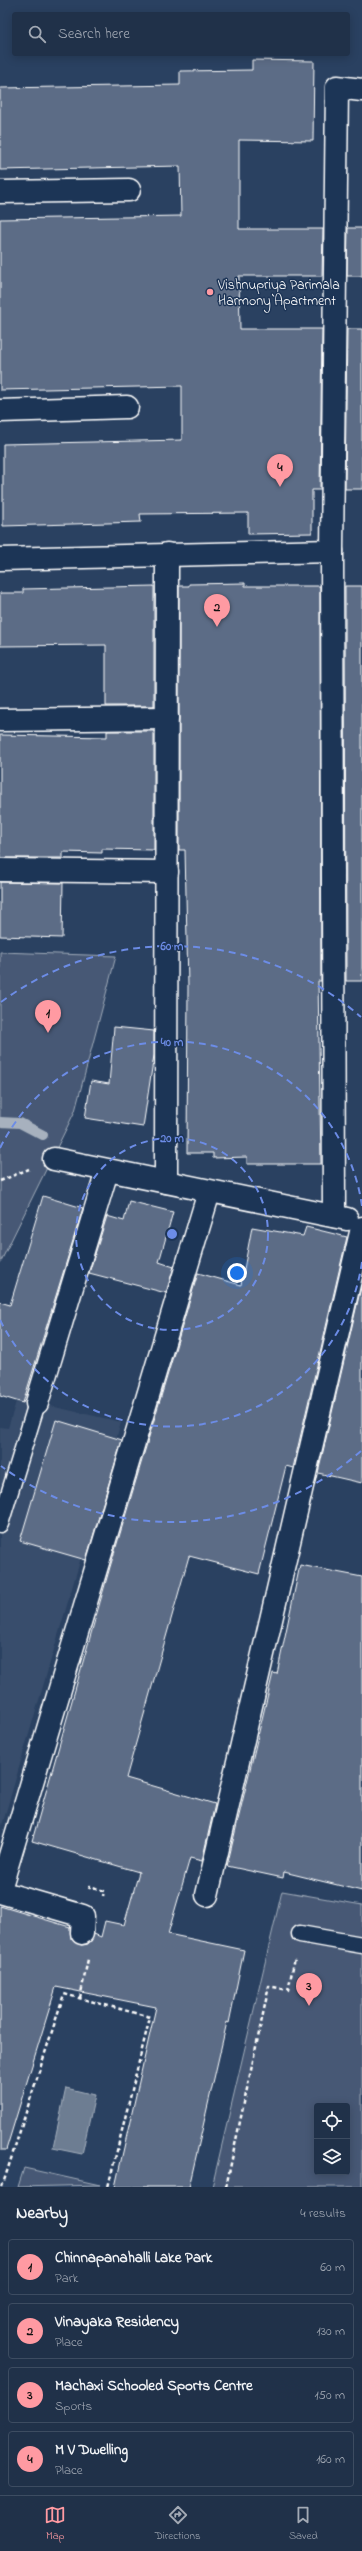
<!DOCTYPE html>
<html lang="en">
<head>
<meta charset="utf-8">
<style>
  body { margin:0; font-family:"Indie Flower",sans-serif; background:#283950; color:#f1f3f6 }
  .controls { position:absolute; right:12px; bottom:12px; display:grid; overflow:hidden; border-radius:4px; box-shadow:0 2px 10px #0003 }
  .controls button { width:36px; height:36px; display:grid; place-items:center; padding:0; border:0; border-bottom:1px solid #3d4c61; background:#203149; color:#f1f3f6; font:20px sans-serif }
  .you { position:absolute; left:237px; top:1273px; width:14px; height:14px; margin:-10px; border:3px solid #fff; border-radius:50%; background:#1a73e8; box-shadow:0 0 0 6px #1a73e833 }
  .badge { display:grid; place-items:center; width:26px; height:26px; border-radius:50%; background:#ff9aa2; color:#111; font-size:13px; font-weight:700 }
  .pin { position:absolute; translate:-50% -33px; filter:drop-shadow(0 1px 2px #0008) }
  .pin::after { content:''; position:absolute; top:21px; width:14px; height:12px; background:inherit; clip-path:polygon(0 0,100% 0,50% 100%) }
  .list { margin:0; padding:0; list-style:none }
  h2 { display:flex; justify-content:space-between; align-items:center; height:52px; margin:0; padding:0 16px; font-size:17px }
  h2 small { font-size:13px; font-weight:400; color:#a2a9b4 }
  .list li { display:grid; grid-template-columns:26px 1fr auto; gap:12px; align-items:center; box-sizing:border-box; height:56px; margin:0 8px 8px; padding:0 8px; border:1px solid #3d4c61; border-radius:4px }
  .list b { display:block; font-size:15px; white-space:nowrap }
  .list p { margin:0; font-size:13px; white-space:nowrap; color:#a2a9b4 }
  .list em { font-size:13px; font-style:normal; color:#a2a9b4 }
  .icon { flex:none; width:22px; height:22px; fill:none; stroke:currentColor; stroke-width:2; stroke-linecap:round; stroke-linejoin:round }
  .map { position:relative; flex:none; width:362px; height:2187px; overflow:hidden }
  .search { position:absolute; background:#203149; box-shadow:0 2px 10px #0003; left:12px; right:12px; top:12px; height:44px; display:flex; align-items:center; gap:10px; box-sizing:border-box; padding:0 14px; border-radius:4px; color:#a2a9b4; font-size:15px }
  .sheet { height:308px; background:#203149 }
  nav { display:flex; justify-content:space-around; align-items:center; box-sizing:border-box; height:56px; border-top:1px solid #3d4c61; background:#203149; font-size:11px; color:#a2a9b4 }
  nav a { display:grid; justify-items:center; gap:2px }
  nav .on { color:#ff9aa2 }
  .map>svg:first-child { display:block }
  .built { fill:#394e6c }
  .green { fill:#465975; stroke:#a2acba; fill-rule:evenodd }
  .water { fill:#6d7d92; stroke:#a7b1be }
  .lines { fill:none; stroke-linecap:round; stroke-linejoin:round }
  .stream { stroke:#a7b1be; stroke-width:10 }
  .building { fill:#5b6c86; stroke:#fff }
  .service-casing { stroke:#fff; stroke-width:19 }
  .minor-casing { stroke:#fff; stroke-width:25 }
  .path { stroke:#fff; stroke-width:2.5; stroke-dasharray:4 3; stroke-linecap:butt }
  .service { stroke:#1d3557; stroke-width:16 }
  .minor { stroke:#1d3557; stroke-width:22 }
  .ring { fill:none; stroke:#6c8ce6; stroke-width:2; stroke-dasharray:7 5 }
  .poi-dot { fill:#ff9aa2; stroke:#1d3557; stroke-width:1.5 }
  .labels { text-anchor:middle; stroke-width:3; stroke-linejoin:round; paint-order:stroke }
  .poi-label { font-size:14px; fill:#fff; stroke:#1d3557; text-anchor:start }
  .centre { fill:#6c8ce6; stroke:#1d3557; stroke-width:2 }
  .ring-label { font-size:12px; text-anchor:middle; font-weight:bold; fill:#6c8ce6; stroke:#1d3557; stroke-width:3; stroke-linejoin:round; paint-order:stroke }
</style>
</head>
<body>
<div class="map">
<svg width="362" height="2187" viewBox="0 0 362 2187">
  <rect width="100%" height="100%" fill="#2a4161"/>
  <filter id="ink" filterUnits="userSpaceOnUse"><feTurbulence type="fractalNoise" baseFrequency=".025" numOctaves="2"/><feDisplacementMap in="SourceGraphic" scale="8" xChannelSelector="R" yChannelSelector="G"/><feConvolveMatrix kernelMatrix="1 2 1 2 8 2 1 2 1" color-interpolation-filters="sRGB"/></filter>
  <g filter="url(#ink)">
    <path class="built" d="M16 1402 37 1403 121 1422 0 1832V1427L8 1428Z"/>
    <g class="green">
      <path d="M0 952 116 956 75 1111 0 1263Z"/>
      <path d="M282 1891 362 1905V2187H212ZM317 2106H347V2172H317Z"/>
      <path d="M24 2168 100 2185 18 2187Z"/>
    </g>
    <path class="water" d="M66 2088 95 2095 82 2154 53 2148Z"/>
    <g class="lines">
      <path class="stream" d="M0 1122 20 1123 43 1135"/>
    </g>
    <g class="building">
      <path d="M252 60 314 61 313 141 239 140V229H323L322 276H239L240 329H322L320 490H312V533L248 534V513L140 514 141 522 3 526V444L182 440V386L0 390V219L181 216 180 166 0 170V88L180 85V71L252 70Z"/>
      <path d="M348 228H362V276H347Z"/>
      <path d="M347 329H362V489H345Z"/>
      <path d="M245 583V586H320L321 981H318L321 1164H247V1157L213 1158V1153H187L188 986 185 850H179V586H189V584Z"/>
      <path d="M154 586V706H106V645L0 646V593H23V589Z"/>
      <path d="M345 586H362V981H346Z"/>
      <path d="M107 731H154V850L102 849V853L63 852V858H0V735L107 737Z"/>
      <path d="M0 882 63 883 62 938 0 936Z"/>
      <path d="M114 1027 154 1031V1055L143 1127 85 1118 91 1081 109 1084Z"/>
      <path d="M43 1196 83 1208 23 1403 0 1396V1302L10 1305Z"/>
      <path d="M129 1201 173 1212 159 1262 174 1267 166 1293 89 1273 107 1216 124 1221Z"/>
      <path d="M252 1227 303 1236 306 1227 347 1237 293 1468 286 1466 259 1574 189 1556 126 1778 215 1804 202 1861 190 1858 168 1934 244 1950 229 2023 227 2022 189 2187H115L156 2007 56 1987 6 2150H0V1906L70 1927 71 1939 81 1945 88 1944 94 1934 101 1937 105 1921 124 1925 139 1872 32 1841 110 1567 198 1273 241 1285Z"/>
      <path d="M362 1283V1483L318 1473Z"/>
      <path d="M56 1420 122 1440 86 1560 20 1541Z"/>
      <path d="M300 1565 362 1577V1891L284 1872 283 1878 227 1866 273 1673 277 1674Z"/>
    </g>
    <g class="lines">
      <defs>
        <g id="service">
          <path d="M0 1524 37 1403"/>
          <path d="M300 1934 362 1945"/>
        </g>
        <g id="minor">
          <path d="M0 192 129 190"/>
          <path d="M0 411 127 407"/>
          <path d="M0 559 332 551"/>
          <path d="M0 720 167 718"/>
          <path d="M0 870 167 872"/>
          <path d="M54 1159 347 1219"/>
          <path d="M166 1182 167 554"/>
          <path d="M334 1216 332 551 337 87 362 90"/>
          <path d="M37 1403 107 1171"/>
          <path d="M0 1889 209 1192"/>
          <path d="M0 1892 83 1916 82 1933"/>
          <path d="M207 1895 362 1228"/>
        </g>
      </defs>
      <use href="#service" class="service-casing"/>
      <use href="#minor" class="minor-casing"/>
      <g class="path">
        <path d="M0 1181 29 1169"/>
        <path d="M89 1889 90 1886 104 1891 103 1896"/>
        <path d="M80 1998 88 1959"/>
        <path d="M2 2187 64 1994 150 2017 108 2187"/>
        <path d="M226 2187 269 1986 288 1990 295 1958"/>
      </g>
      <use href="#service" class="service"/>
      <use href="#minor" class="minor"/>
    </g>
  </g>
  <g class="ring">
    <circle cx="172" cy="1234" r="96"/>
    <path d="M362 1262A192 192 0 0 1 0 1320M0 1148A192 192 0 0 1 362 1206"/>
    <path d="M361 1451A288 288 0 0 1 1 1466M1 1002A288 288 0 0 1 361 1017"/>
  </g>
  <circle class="poi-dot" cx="210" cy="292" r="4"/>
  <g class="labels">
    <g class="poi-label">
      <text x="218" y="289">Vishnupriya Parimala<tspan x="218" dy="16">Harmony Apartment</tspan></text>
    </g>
  </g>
  <circle cx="172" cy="1234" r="6" class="centre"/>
  <g class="ring-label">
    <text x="172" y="950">60 m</text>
    <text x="172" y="1046">40 m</text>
    <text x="172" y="1142">20 m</text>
  </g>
</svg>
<div class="controls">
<button><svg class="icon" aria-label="locate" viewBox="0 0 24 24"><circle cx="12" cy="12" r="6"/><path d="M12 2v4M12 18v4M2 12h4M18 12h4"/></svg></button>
<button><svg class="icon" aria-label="layers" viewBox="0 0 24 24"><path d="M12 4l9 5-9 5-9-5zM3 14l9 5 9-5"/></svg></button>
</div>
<div class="you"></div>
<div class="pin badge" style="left:48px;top:1033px">1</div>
<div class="pin badge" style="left:217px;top:627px">2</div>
<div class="pin badge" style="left:309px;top:2006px">3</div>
<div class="pin badge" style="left:280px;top:487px">4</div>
<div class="search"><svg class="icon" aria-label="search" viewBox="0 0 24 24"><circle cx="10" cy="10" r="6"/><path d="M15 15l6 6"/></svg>Search here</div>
</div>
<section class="sheet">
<h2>Nearby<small>4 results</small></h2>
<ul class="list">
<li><span class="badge">1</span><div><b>Chinnapanahalli Lake Park</b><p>Park</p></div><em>60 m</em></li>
<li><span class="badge">2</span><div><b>Vinayaka Residency</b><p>Place</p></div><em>130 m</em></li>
<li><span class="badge">3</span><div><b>Machaxi Schooled Sports Centre</b><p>Sports</p></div><em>150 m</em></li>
<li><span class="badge">4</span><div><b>M V Dwelling</b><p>Place</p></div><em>160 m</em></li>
</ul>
</section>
<nav>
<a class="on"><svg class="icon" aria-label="map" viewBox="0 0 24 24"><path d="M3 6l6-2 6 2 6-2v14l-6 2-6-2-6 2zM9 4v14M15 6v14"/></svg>Map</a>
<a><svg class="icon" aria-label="directions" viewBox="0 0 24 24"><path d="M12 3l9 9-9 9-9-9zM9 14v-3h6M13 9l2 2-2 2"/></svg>Directions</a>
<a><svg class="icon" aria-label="saved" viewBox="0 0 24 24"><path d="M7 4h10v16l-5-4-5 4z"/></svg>Saved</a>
</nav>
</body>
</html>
